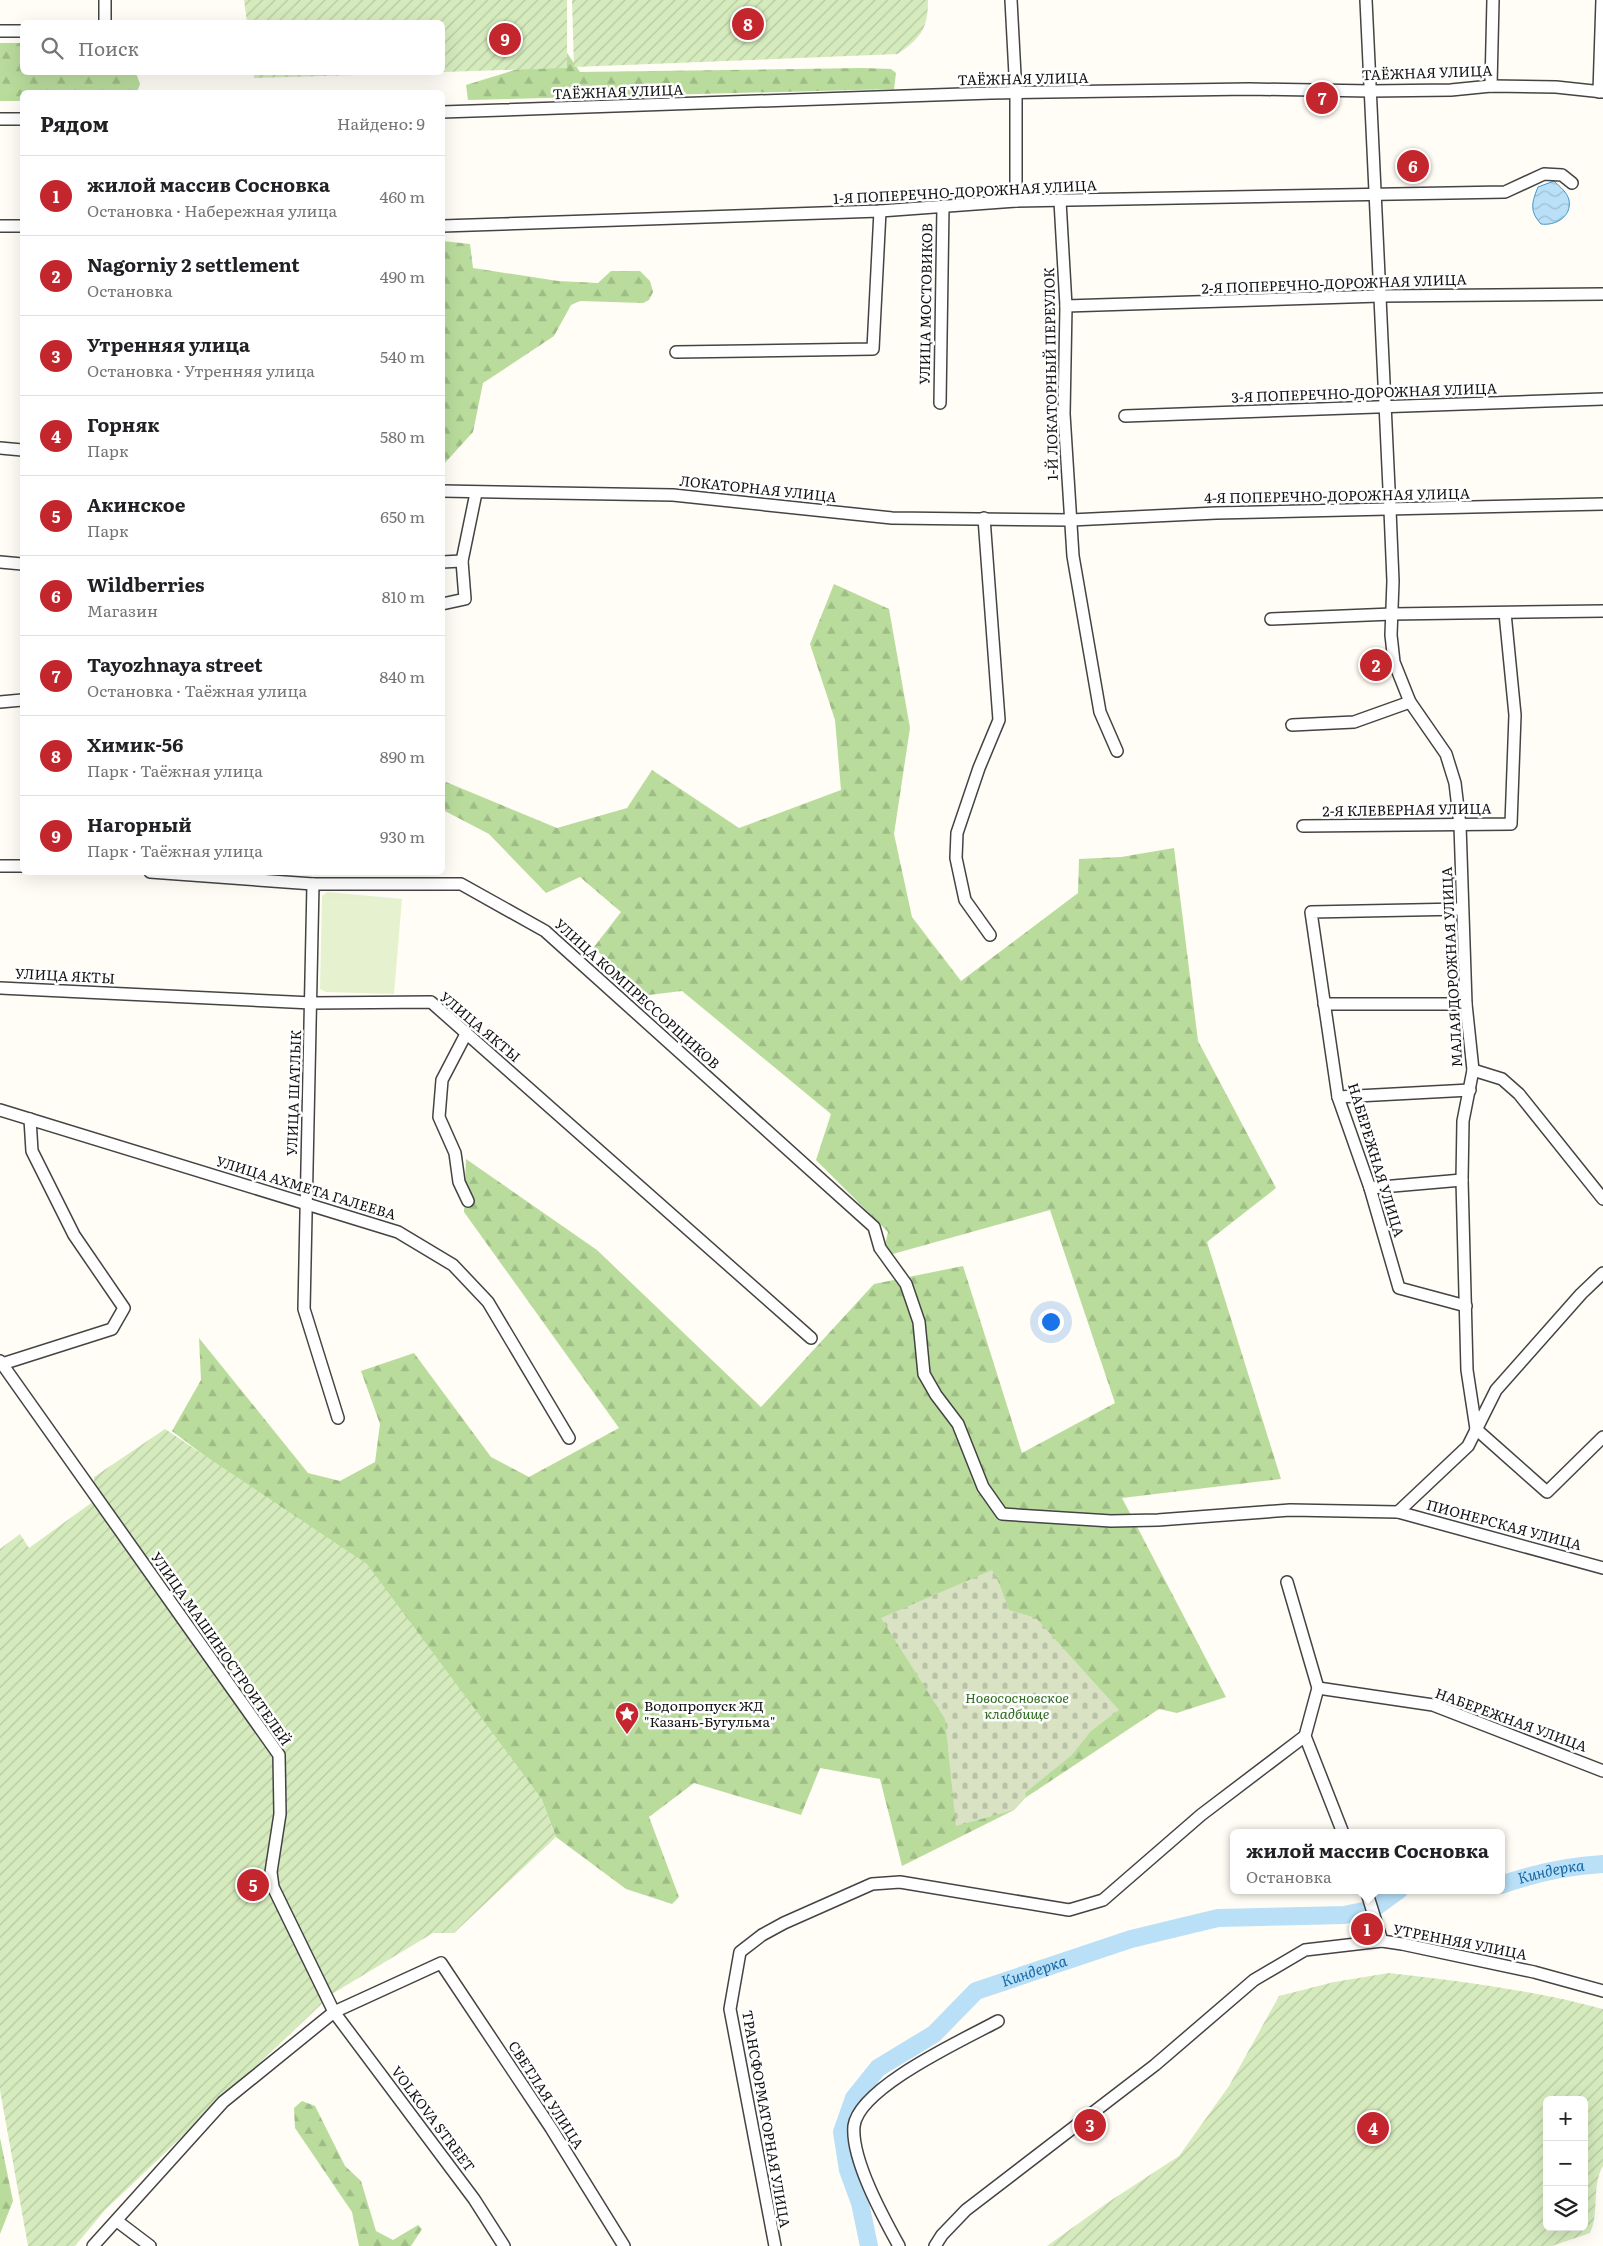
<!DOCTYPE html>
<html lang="ru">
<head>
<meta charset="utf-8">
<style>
  body { margin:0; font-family:Literata,serif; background:#f6f6f6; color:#202124 }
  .controls { position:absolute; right:15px; bottom:15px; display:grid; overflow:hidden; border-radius:8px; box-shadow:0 5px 20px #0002 }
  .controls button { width:45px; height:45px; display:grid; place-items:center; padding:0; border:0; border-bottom:1px solid #e0e0e0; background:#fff; color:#202124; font:25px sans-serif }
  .you { position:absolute; left:1050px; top:1321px; width:18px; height:18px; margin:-12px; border:4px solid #fff; border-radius:50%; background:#1a73e8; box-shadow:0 0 0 8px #1a73e833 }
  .badge { display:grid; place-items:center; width:32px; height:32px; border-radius:50%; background:#c4262e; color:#fff; font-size:16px; font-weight:700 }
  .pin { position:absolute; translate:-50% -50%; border:2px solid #fff; box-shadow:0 1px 5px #0006 }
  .popup { position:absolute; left:1230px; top:1829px; width:275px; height:65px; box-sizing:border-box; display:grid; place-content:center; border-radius:8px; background:#fff; filter:drop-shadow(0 1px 4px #0005); font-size:16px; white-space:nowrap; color:#757577 }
  .popup b { font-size:19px; color:#202124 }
  .popup::after { content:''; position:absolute; left:50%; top:100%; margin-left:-10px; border:10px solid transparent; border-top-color:#fff }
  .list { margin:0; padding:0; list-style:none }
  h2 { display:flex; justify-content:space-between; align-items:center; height:65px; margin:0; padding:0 20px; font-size:21px }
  h2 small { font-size:16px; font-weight:400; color:#757577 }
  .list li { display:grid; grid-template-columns:32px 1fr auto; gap:15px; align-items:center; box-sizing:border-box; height:80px; padding:0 20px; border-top:1px solid #e0e0e0 }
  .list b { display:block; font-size:19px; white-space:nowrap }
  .list p { margin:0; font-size:16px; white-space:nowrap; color:#757577 }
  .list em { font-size:16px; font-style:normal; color:#757577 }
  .icon { flex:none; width:28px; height:28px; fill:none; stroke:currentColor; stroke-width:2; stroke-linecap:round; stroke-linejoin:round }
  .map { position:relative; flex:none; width:1603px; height:2246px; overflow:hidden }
  .search { position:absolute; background:#fff; box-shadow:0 5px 20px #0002; left:20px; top:20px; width:425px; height:55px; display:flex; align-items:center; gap:12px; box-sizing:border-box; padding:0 18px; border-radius:8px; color:#757577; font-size:19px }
  .panel { position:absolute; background:#fff; box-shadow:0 5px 20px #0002; left:20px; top:90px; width:425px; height:785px; border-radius:8px }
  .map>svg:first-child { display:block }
  .forest { fill:url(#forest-firs) }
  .cemetery { fill:url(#cemetery-stones) }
  .garden { fill:url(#garden-furrows); fill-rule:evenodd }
  .pitch { fill:#e6f2cf }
  .water { fill:url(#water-waves); stroke:#3f96cf }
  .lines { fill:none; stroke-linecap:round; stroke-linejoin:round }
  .river { stroke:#b9e0f7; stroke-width:18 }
  .minor-casing { stroke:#444; stroke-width:14 }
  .minor { stroke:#fff; stroke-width:11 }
  .labels { text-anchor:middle; stroke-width:5; stroke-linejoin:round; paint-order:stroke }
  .street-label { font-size:14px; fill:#111; stroke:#fff }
  .park-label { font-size:14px; font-style:italic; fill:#2f6b1f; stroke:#fff }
  .poi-label { font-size:14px; fill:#111; stroke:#fff; text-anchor:start }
  .water-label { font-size:15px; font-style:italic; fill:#1768a6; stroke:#fff }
</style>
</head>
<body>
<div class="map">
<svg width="1603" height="2246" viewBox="0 0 1603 2246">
  <defs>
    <pattern id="forest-firs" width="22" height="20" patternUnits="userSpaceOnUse" patternTransform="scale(1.25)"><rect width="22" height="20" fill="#b9dc9c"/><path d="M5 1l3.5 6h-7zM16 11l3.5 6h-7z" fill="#9ebc85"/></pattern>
    <pattern id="cemetery-stones" width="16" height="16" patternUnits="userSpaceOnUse" patternTransform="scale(1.25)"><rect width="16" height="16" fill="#d9e3c4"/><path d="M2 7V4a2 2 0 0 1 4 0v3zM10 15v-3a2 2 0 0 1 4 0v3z" fill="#b9c2a7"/></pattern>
    <pattern id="garden-furrows" width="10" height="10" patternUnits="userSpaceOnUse" patternTransform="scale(1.25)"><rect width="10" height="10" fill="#d5ebbd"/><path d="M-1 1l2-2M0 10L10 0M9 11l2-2" fill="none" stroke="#b6c8a1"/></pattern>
    <pattern id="water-waves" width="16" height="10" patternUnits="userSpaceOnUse" patternTransform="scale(1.25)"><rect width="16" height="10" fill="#b9e0f7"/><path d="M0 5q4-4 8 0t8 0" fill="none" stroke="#9ebfd3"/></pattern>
  </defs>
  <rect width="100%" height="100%" fill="#fffdf5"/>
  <g class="forest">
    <path d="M0 43H22V72L136 73 140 84 137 92H22V101H0Z"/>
    <path d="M561 44 580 72 862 68 891 69 896 73 894 89 468 100 466 85 521 68Z"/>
    <path d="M443 241 470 244 473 268 558 281 598 283 611 271H640L650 281 653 292 649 300 643 303 580 301 571 305 554 336 483 383 473 432 443 465Z"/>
    <path d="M834 584 889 609 910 728 894 834 912 917 961 981 1078 893 1079 859 1121 857 1174 848 1198 1041 1276 1188 1207 1242 1281 1479 1122 1498 1226 1697 1177 1713 1159 1709 1025 1798 1014 1810 902 1866 880 1779 820 1768 801 1815 694 1783 649 1817 679 1897 672 1904 626 1889 556 1837 541 1798 258 1496 172 1431 201 1380 199 1338 308 1473 340 1481 375 1462 380 1424 361 1371 414 1353 491 1457 529 1477 619 1428 464 1212 466 1159 597 1250 761 1407 874 1284 963 1266 1022 1453 1115 1403 1050 1210 882 1257 888 1232 816 1160 831 1114 682 991 640 996 594 947 621 912 580 877 546 893 489 834 443 810V788L446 782 557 828 627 808 652 770 739 828 841 790 835 720 810 644Z"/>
    <path d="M302 2101 315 2106 345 2166 361 2181 376 2231 393 2240 418 2225 422 2229 411 2246H359L352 2212 295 2128 294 2108Z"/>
    <path d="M0 2138 13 2201 0 2234Z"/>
  </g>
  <path class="cemetery" d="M992 1570C1001 1584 1003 1595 1009 1610L1036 1618 1119 1710 1091 1731 1072 1755 1025 1793 1026 1796 1014 1810 956 1826 945 1719 881 1618Z"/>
  <g class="garden">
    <path d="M244 0H567V68L443 72 442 22H247Z"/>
    <path d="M572 0H928C928 30 920 38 898 54L574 67Z"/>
    <path d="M254 72H426V73L254 78Z"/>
    <path d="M165 1429 367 1564 541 1798 556 1837 454 1933H433L332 1994 105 2210 75 2246H28L0 2090V1549L20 1534 29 1548 94 1501V1477Z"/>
    <path d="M1389 1973C1461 1981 1532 1990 1603 2009V2166C1591 2186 1600 2212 1590 2233L1552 2246H1047L1107 2203 1179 2156 1229 2086 1279 1996 1334 1982ZM1547 2100H1584V2227H1547Z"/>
  </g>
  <path class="pitch" d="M328 892 402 899 394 994 326 992 320 989 322 896Z"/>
  <path class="water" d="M1554 181C1560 187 1567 192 1569 200 1572 217 1555 226 1541 224 1529 211 1532 202 1538 187Z"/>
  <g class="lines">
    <g class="river">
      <path id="s1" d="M1501 1885C1535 1873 1567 1866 1603 1864"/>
      <path id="s2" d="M869 2246 860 2203 848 2170 842 2132 854 2098 878 2068 934 2034 976 1991 1131 1939 1218 1918 1344 1915 1373 1909 1399 1890"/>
    </g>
    <defs>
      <g id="minor">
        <path d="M105 0V22"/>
        <path d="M1011 0 1016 94V201"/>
        <path d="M1366 0 1390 510 1393 581 1391 635 1394 662 1410 702 1446 754 1455 783 1460 825 1466 1004 1473 1070 1463 1121 1462 1180 1467 1370 1476 1429"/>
        <path d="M0 31H22"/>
        <path d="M1491 86 1493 0"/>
        <path d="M1599 92 1602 0"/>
        <path d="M442 112 991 93 1249 89 1371 91 1451 90 1491 86 1556 87 1603 92"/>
        <path d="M0 119H22"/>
        <path d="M1060 201 1066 306 1064 414 1073 556 1100 712 1117 751"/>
        <path d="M0 226H22"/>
        <path d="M442 226 880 211 1016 201 1505 192 1544 174 1562 175 1572 183"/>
        <path d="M1066 306 1380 296 1603 294"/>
        <path d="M676 352 873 349 880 211"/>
        <path d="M940 403 943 206"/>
        <path d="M1125 416 1603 399"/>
        <path d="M0 448 22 450"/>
        <path d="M442 491 673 495 892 518 1071 520 1216 513 1603 504"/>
        <path d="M984 518 999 720 979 768 957 833 956 858 965 900 990 935"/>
        <path d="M0 562 22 564"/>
        <path d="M442 562 462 561"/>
        <path d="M442 604 465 599 462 561 476 493"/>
        <path d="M1271 619 1392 614 1603 611"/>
        <path d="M0 702 22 700"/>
        <path d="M1292 725 1354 722 1410 702"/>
        <path d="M1303 826 1511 824 1515 715 1505 613"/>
        <path d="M0 866H22"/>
        <path d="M150 872 313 884H461L545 931 874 1227 880 1248 906 1284 919 1322 924 1374 936 1395 958 1424 983 1487 1002 1514 1111 1521 1158 1520 1290 1510 1398 1512 1603 1568"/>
        <path d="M313 884 304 1309 338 1418"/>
        <path d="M1462 909 1311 912 1338 1097 1370 1188 1399 1288 1466 1306"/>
        <path d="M0 988 312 1003 431 1002 811 1338"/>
        <path d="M1324 1004H1466"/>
        <path d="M466 1034 442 1080 439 1117 455 1153 459 1182 468 1201"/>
        <path d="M1473 1070 1502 1079 1519 1094 1603 1199"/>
        <path d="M1338 1097 1470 1090"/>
        <path d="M0 1110 398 1232 453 1265 488 1302 569 1438"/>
        <path d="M1370 1188 1462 1180"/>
        <path d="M0 1361 279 1755 280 1814 271 1872 273 1887 334 2012 474 2199 504 2246"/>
        <path d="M2 1364 112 1329 124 1308 74 1235 32 1151 30 1119"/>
        <path d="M1476 1429 1547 1492 1603 1437"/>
        <path d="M1398 1512 1468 1446 1496 1390 1581 1294 1603 1273"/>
        <path d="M1287 1582 1318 1688 1305 1736 1343 1833"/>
        <path d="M1318 1688 1433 1705 1603 1771"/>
        <path d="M1366 1890 1382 1941"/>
        <path d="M117 2221 150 2246"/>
        <path d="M93 2246 223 2102 334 2012 441 1963 551 2128 624 2246"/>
        <path d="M775 2246 730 2009 740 1952 762 1935 784 1923 872 1884 900 1882 1069 1910 1103 1900 1201 1815 1305 1736"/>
        <path d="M899 2246C883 2217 851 2159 854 2126 859 2087 965 2039 998 2021"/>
        <path d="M935 2246 942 2235 966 2210 1155 2065 1254 1980 1305 1950 1382 1941 1402 1944 1534 1972 1603 1991"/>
      </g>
    </defs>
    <use href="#minor" class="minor-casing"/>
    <use href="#minor" class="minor"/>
  </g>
  <defs>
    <symbol id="sight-pin" viewBox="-11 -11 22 30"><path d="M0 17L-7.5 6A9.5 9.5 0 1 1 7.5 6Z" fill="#c4262e" stroke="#fff"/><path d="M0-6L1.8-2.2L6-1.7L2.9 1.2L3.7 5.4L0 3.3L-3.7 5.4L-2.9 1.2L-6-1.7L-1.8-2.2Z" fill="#fff"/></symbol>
  </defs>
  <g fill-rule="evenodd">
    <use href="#sight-pin" x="613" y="1700" width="28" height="38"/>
  </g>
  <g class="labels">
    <g class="street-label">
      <text transform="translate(1427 73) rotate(-2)" y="5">ТАЁЖНАЯ УЛИЦА</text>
      <text transform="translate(1023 79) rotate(-1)" y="5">ТАЁЖНАЯ УЛИЦА</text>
      <text transform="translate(618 92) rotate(-2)" y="5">ТАЁЖНАЯ УЛИЦА</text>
      <text transform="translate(965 192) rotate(-3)" y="5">1-Я ПОПЕРЕЧНО-ДОРОЖНАЯ УЛИЦА</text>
      <text transform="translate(1334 284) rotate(-2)" y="5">2-Я ПОПЕРЕЧНО-ДОРОЖНАЯ УЛИЦА</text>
      <text transform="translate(926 304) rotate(-89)" y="5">УЛИЦА МОСТОВИКОВ</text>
      <text transform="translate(1051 374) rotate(-91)" y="5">1-Й ЛОКАТОРНЫЙ ПЕРЕУЛОК</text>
      <text transform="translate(1364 393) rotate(-2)" y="5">3-Я ПОПЕРЕЧНО-ДОРОЖНАЯ УЛИЦА</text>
      <text transform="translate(758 489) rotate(6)" y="5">ЛОКАТОРНАЯ УЛИЦА</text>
      <text transform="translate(1337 496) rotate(-1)" y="5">4-Я ПОПЕРЕЧНО-ДОРОЖНАЯ УЛИЦА</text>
      <text transform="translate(1407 810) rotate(-1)" y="5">2-Я КЛЕВЕРНАЯ УЛИЦА</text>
      <text transform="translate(1452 967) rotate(-93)" y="5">МАЛАЯ ДОРОЖНАЯ УЛИЦА</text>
      <text transform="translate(65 976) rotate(3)" y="5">УЛИЦА ЯКТЫ</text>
      <text transform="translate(637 994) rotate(42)" y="5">УЛИЦА КОМПРЕССОРЩИКОВ</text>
      <text transform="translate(480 1027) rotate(40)" y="5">УЛИЦА ЯКТЫ</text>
      <text transform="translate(294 1093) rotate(-88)" y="5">УЛИЦА ШАТЛЫК</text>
      <text transform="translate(1376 1160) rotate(73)" y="5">НАБЕРЕЖНАЯ УЛИЦА</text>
      <text transform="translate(306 1188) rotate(17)" y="5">УЛИЦА АХМЕТА ГАЛЕЕВА</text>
      <text transform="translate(1504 1525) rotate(15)" y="5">ПИОНЕРСКАЯ УЛИЦА</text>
      <text transform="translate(221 1649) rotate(55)" y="5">УЛИЦА МАШИНОСТРОИТЕЛЕЙ</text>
      <text transform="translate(1511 1720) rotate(20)" y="5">НАБЕРЕЖНАЯ УЛИЦА</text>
      <text transform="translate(1460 1942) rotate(11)" y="5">УТРЕННЯЯ УЛИЦА</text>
      <text transform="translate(546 2095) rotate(57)" y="5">СВЕТЛАЯ УЛИЦА</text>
      <text transform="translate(433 2119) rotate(53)" y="5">VOLKOVA STREET</text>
      <text transform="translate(766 2119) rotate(80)" y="5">ТРАНСФОРМАТОРНАЯ УЛИЦА</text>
    </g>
    <g class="park-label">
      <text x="1017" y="1703">Новососновское<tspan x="1017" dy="16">кладбище</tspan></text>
    </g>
    <g class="poi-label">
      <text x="644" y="1711">Водопропуск ЖД<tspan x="644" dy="16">"Казань-Бугульма"</tspan></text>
    </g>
    <g class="water-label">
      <text dy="5" stroke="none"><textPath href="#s1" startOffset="52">Киндерка</textPath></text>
      <text dy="5" stroke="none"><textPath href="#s2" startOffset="379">Киндерка</textPath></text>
    </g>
  </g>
</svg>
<div class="controls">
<button>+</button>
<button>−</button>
<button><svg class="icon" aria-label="layers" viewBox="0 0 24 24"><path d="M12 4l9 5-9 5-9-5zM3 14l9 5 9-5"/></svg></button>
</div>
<div class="you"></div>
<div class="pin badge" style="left:1367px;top:1929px">1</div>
<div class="popup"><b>жилой массив Сосновка</b>Остановка</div>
<div class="pin badge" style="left:1376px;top:665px">2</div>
<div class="pin badge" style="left:1090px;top:2125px">3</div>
<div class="pin badge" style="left:1373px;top:2128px">4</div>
<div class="pin badge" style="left:253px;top:1885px">5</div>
<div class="pin badge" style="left:1413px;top:166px">6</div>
<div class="pin badge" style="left:1322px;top:98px">7</div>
<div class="pin badge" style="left:748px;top:24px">8</div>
<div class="pin badge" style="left:505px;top:39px">9</div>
<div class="search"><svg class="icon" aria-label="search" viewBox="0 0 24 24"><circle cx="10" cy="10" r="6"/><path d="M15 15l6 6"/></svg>Поиск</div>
<section class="panel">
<h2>Рядом<small>Найдено: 9</small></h2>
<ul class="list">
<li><span class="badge">1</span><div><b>жилой массив Сосновка</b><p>Остановка · Набережная улица</p></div><em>460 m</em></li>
<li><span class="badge">2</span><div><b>Nagorniy 2 settlement</b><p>Остановка</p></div><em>490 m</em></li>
<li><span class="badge">3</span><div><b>Утренняя улица</b><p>Остановка · Утренняя улица</p></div><em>540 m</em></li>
<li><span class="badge">4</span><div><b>Горняк</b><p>Парк</p></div><em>580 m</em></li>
<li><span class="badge">5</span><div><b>Акинское</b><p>Парк</p></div><em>650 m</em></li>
<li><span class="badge">6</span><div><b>Wildberries</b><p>Магазин</p></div><em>810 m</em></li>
<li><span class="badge">7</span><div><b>Tayozhnaya street</b><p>Остановка · Таёжная улица</p></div><em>840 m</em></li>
<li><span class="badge">8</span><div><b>Химик-56</b><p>Парк · Таёжная улица</p></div><em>890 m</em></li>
<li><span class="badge">9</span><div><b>Нагорный</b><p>Парк · Таёжная улица</p></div><em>930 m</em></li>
</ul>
</section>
</div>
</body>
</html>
